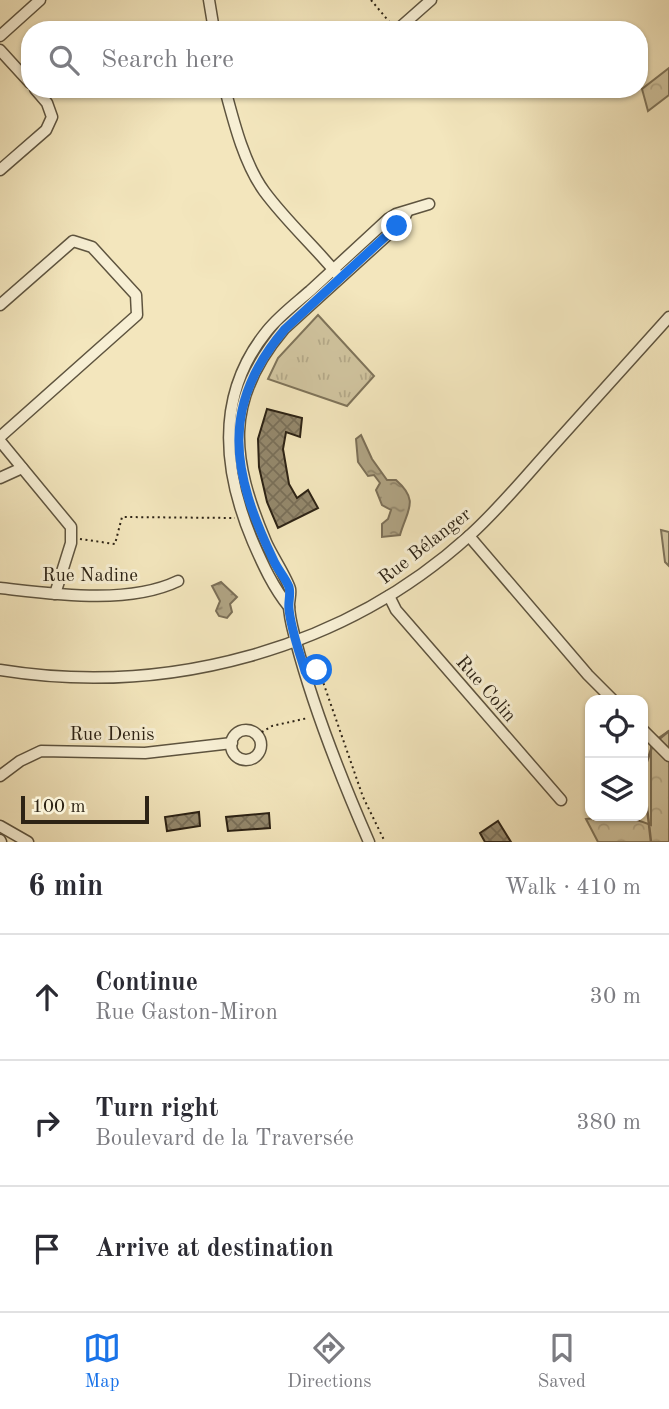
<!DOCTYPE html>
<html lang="en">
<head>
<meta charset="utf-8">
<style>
  body { margin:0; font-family:"Old Standard TT",serif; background:#f2f2f3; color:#2b2b33 }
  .controls { position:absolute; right:21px; bottom:21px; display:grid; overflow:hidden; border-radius:14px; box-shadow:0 2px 5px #0004 }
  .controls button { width:63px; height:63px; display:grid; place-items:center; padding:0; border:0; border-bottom:2px solid #e1e1e2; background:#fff; color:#2b2b33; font:35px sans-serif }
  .scale { position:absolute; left:21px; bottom:18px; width:128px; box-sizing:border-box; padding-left:7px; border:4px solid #2d2315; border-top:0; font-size:19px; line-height:24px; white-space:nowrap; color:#2d2315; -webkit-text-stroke:5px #f7efd4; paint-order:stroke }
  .stop { position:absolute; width:21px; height:21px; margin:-16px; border:5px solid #1a73e8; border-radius:50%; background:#fff }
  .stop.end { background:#1a73e8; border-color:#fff; box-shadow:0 2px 7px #0008 }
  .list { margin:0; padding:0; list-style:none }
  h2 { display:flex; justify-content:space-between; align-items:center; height:91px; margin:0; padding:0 28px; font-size:30px }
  h2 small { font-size:23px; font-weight:400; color:#7c7c81 }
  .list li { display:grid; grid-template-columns:46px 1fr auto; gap:21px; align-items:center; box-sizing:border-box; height:126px; padding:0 28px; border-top:2px solid #e1e1e2 }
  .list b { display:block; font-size:26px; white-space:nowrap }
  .list p { margin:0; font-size:23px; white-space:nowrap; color:#7c7c81 }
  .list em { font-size:23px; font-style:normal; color:#7c7c81 }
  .icon { flex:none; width:38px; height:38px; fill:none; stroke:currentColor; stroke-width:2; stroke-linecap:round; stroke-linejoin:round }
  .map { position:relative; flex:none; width:669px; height:842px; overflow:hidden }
  .search { position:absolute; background:#fff; box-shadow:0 2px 5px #0004; left:21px; right:21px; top:21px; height:77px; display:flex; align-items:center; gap:18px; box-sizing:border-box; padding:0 24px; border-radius:28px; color:#7c7c81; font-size:26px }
  .sheet { height:469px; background:#fff }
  nav { display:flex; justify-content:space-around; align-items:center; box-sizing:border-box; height:98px; border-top:2px solid #e1e1e2; background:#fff; font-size:19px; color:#7c7c81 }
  nav a { display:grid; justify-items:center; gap:4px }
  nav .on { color:#1a73e8 }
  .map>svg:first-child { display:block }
  .forest { fill:url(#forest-crowns); stroke:#7f745a; stroke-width:2 }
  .park { fill:url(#park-tufts); stroke:#7f745a; stroke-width:2 }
  .water { fill:url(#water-ripples); stroke:#7c7058; stroke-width:2 }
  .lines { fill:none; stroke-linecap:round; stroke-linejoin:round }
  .stream { stroke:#7c7058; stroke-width:2.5 }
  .building { fill:url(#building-cross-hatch); stroke:#2d2315; stroke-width:2 }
  .minor-casing { stroke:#5e543f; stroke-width:13 }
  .path { stroke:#2d2315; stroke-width:2; stroke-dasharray:2 3.5; stroke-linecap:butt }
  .minor { stroke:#f7efd4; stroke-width:10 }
  .route { stroke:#1a73e8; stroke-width:9 }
  .labels { text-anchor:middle; stroke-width:6; stroke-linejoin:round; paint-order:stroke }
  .street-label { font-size:19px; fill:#2d2315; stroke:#f7efd4 }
</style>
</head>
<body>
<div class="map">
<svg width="669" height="842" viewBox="0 0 669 842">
  <defs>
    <pattern id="forest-crowns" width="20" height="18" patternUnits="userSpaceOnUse" patternTransform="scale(1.75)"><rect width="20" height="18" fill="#d1c5a0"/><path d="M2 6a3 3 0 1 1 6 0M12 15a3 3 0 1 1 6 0" fill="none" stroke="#b4a989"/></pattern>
    <pattern id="park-tufts" width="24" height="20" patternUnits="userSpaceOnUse" patternTransform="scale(1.75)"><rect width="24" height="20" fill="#d1c5a0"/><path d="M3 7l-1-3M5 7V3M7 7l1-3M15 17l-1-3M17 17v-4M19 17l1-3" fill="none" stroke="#b4a989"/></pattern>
    <pattern id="water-ripples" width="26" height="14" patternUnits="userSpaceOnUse" patternTransform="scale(1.75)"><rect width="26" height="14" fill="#b0a484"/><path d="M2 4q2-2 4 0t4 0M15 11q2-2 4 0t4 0" fill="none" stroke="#90856b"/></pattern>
    <pattern id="building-cross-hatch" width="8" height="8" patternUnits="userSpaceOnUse" patternTransform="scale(1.75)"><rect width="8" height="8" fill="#94886c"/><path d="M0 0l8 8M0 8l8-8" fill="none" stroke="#796f58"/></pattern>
  </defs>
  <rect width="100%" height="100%" fill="#f3e6bd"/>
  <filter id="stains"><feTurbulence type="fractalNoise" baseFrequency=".00286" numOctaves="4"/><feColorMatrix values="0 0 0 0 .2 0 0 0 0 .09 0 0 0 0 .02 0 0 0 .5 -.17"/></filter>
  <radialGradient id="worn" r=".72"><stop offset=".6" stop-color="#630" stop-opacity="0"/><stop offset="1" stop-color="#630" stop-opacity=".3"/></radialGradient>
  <g class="forest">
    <path d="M669 68V95L648 111 642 89Z"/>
    <path d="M661 530 669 532V566L665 562Z"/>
    <path d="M669 731V842H598L586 819C616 816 621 813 651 825V743Z"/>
  </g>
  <path class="park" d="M318 315 374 376 347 406 268 379 278 358Z"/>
  <g class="water">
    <path d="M361 435 372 459 387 480H396C420 501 407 510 400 535L382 537V524L388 519 391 510 382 505 376 490 380 483 374 475 368 476 358 462 356 439Z"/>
    <path d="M221 582 237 597 230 604 232 612 227 618 219 616 216 611 220 601 212 586Z"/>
  </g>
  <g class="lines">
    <g class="stream">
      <path d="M658 740 669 731"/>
      <path d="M651 842 643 773 653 744"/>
    </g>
  </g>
  <g class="building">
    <path d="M267 409 302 418 300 437 286 432 283 449 289 484 297 498 308 490 318 508 278 528 267 502 259 467 258 439Z"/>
    <path d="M199 812 200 826 167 831 165 817Z"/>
    <path d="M269 813 270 828 228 831 226 817Z"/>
    <path d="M498 821 511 842H485L480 833Z"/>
  </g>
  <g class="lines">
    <defs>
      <g id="minor">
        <path d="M209 0 214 30"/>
        <path d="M397 30 431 0"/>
        <path d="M0 36 40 0"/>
        <path d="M0 50 30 83"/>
        <path d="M225 89C234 123 244 163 264 191 286 221 314 246 337 274"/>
        <path d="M0 170 46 130 52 117 47 103 35 89"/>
        <path d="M0 305 73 241 92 247 136 295 137 315 0 437"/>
        <path d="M0 441 71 527V543L55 594"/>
        <path d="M0 478 22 468"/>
        <path d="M469 536 588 675 613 700"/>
        <path d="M0 588C54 594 128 605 178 581"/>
        <path d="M389 596 396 610 561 800"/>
        <path d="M289 607C273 587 263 565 253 542 223 471 215 395 267 331 279 316 295 304 310 291 336 267 362 243 388 219L396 214 429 204"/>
        <path d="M0 670C167 697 343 650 469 536 499 509 525 477 552 447 591 404 630 360 669 317"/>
        <path d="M643 730 669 756"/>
        <circle cx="246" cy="745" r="15"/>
        <path d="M0 776 20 761 41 751 145 753 232 743"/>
        <path d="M0 826 28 842"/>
        <path d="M0 840 1 842"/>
        <path d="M369 842C341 778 314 710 296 642 293 630 289 617 289 605 289 600 291 594 290 589 287 578 271 554 266 542 231 459 223 401 284 329L403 221 407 212"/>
      </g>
    </defs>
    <use href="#minor" class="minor-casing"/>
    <g class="path">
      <path d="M371 0 391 24"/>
      <path d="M80 539 115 544 122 517 235 518"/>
      <path d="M314 670 322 679 363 797 385 842"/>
      <path d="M257 735 272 726 308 718"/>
    </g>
    <use href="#minor" class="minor"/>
  </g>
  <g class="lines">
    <path class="route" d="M317 670 305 671C299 651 291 630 289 609 288 602 291 594 289 587 285 577 277 569 273 559 232 473 219 406 285 329L397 226"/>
  </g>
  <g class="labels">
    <g class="street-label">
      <text transform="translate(424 545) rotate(-38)" y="7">Rue Bélanger</text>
      <text x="90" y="581">Rue Nadine</text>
      <text transform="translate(487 688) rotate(49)" y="7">Rue Colin</text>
      <text x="112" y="740">Rue Denis</text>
    </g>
  </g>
  <rect width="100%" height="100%" filter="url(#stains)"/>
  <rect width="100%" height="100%" fill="url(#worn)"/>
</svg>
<div class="controls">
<button><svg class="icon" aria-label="locate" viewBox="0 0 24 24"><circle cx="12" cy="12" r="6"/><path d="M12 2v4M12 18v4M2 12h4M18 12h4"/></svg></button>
<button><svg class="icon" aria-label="layers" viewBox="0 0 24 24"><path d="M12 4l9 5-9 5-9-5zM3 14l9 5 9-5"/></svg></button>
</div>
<div class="scale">100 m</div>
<div class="stop" style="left:317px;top:670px"></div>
<div class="stop end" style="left:397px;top:226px"></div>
<div class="search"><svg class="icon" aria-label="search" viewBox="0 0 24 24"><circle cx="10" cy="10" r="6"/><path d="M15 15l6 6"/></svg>Search here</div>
</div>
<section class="sheet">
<h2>6 min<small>Walk · 410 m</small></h2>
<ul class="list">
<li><svg class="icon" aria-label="ahead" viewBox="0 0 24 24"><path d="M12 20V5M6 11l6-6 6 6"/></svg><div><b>Continue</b><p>Rue Gaston-Miron</p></div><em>30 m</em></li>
<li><svg class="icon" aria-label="right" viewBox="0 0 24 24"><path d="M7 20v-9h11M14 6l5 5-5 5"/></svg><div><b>Turn right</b><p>Boulevard de la Traversée</p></div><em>380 m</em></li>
<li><svg class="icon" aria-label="arrive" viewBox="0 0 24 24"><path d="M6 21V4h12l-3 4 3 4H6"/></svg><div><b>Arrive at destination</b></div></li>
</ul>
</section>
<nav>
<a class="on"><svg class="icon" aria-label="map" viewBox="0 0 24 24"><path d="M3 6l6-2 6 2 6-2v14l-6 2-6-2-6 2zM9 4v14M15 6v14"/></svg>Map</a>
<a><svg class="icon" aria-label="directions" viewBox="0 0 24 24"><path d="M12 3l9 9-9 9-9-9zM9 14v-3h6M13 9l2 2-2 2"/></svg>Directions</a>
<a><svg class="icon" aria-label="saved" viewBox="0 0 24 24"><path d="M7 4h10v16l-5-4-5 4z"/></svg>Saved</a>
</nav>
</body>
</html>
